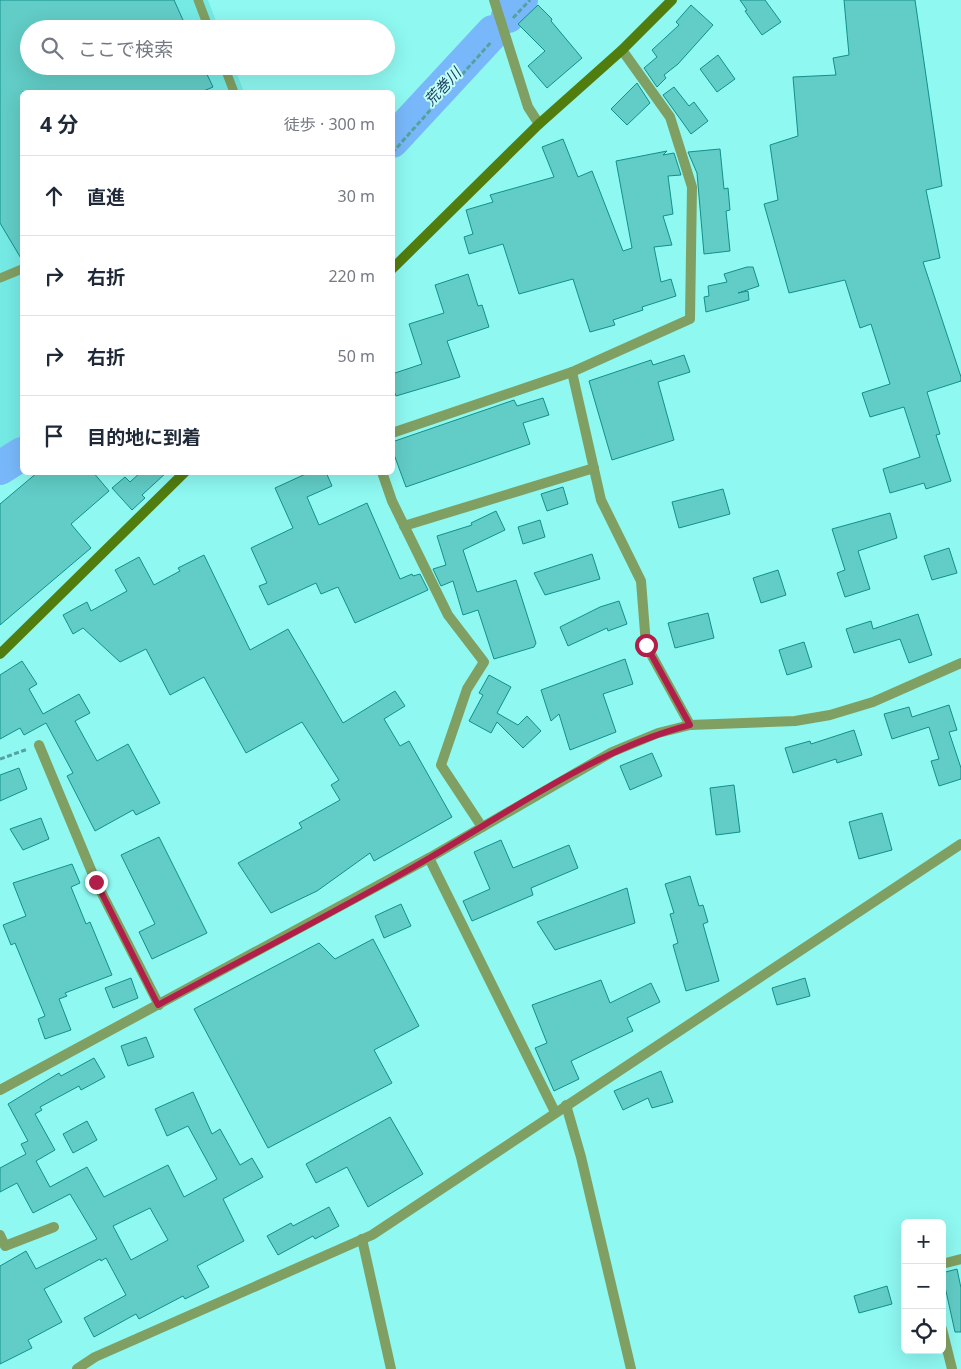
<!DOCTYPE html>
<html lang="ja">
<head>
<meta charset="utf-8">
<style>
  body { margin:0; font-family:"Noto Sans","Noto Sans JP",sans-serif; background:#f6f6f7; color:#1f2937 }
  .controls { position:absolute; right:15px; bottom:15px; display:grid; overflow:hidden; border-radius:8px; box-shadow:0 5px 20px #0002 }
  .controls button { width:45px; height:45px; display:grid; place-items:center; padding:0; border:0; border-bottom:1px solid #e0e1e3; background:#fff; color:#1f2937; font:25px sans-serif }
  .stop { position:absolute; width:15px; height:15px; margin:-11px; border:4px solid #b01e49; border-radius:50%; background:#fff }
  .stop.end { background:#b01e49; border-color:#fff; box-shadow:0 1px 5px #0008 }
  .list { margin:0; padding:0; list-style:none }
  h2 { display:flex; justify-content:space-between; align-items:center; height:65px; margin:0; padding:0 20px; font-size:21px }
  h2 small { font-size:16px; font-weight:400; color:#747a83 }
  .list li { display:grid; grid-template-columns:32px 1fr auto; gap:15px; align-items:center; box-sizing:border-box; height:80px; padding:0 20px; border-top:1px solid #e0e1e3 }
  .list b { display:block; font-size:19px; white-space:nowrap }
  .list em { font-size:16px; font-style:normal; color:#747a83 }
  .icon { flex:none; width:28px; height:28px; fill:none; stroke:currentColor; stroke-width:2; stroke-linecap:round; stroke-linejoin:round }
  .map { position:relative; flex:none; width:961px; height:1369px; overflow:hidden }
  .search { position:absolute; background:#fff; box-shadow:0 5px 20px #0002; left:20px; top:20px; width:375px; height:55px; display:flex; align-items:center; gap:12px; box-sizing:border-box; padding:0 18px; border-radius:28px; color:#747a83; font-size:19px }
  .panel { position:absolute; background:#fff; box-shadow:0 5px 20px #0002; left:20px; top:90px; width:375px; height:385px; border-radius:8px }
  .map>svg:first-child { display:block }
  .built { fill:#75eae5 }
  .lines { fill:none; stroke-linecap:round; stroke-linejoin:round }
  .river { stroke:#78b8fa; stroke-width:34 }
  .building { fill:#62ccc6; stroke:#12908b; fill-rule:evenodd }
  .path { stroke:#54a29e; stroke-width:3; stroke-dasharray:5 2.5; stroke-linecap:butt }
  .lane { stroke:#809f62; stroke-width:9 }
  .street { stroke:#809f62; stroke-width:10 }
  .secondary { stroke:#517d0f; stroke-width:10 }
  .route { stroke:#b01e49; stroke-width:6 }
  .labels { text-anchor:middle; stroke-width:4; stroke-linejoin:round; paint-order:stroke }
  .water-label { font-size:15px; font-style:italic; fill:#193a5b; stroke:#c2fdf9 }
</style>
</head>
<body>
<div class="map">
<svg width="961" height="1369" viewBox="0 0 961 1369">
  <rect width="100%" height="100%" fill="#8ef8f1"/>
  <path class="built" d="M0 0H208L219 29H29V66H234L244 92H22V444L0 457Z"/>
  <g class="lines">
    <g class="river">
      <path d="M508 16 521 0"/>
      <path d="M392 141 493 32"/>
      <path d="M0 468 22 454"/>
    </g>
  </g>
  <g class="building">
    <path d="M0 0H174L187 29H29V66H203L213 87 201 92H22V260L0 223Z"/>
    <path d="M740 0H765L781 22 762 35 745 11 747 10Z"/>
    <path d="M844 0H915L942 186 926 190 940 258 923 262 961 377V381L927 392 940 434 936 435 951 481 926 489 924 483 890 493 883 469 920 457 904 407 870 417 862 393 890 384 871 324 860 328 845 280 789 293 764 204 778 200 770 145 798 136 793 77 836 75 833 58 849 55Z"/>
    <path d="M538 5 552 19 551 21 582 58 547 88 528 66 545 51 518 24Z"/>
    <path d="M691 5 713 25 678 64 664 75 666 78 657 87 644 68 657 57 652 50 679 25 676 22Z"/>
    <path d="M718 55 735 79 717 92 700 69Z"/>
    <path d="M637 83 650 103 627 125 611 109Z"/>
    <path d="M674 87 689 106 694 102 708 121 691 134 663 95Z"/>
    <path d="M563 139 578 177 592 171 623 251 632 248 616 161 667 151 663 155 674 153 681 175 668 176 673 214 663 216 672 245 654 247 661 282 671 279 676 296 642 307 643 310 613 320 615 325 590 332 573 279 519 294 503 244 469 254 464 237 473 234 466 210 493 202 490 195 554 177 542 147Z"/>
    <path d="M720 149 724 189 728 188 730 210 726 211 730 251 704 254 697 173 688 152Z"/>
    <path d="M747 267H753L759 286 738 293 748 291 749 300 706 312 704 297 709 296 708 286 727 282 724 274Z"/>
    <path d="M468 274 478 306 482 305 489 327 447 341 460 377 396 396 392 386V374L422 364 409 324 444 313 435 285Z"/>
    <path d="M684 355 690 372 658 382 674 440 612 460 589 381 651 360 653 365Z"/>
    <path d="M543 398 549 415 523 423 530 444 406 487 392 449V442L514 400 517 406Z"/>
    <path d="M38 472H93L109 491 71 524 91 548 0 625V504Z"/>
    <path d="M141 472H167L142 495 145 498 132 510 112 488 125 477 130 482Z"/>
    <path d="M310 472H326L332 486 307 497 319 525 367 503 400 579 412 574 413 576 420 574 428 590 355 623 338 587 321 594 316 583 268 605 259 586 267 583 251 548 293 528 275 488Z"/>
    <path d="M563 487 568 504 547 511 541 494Z"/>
    <path d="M723 489 730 514 679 528 672 502Z"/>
    <path d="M496 511 505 530 463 550 477 592 516 580 536 643 534 647 494 659 478 610 463 615 453 581 441 586 433 569 446 565 437 536 472 525 471 523Z"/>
    <path d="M890 513 897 538 858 551 870 589 845 597 837 573 845 570 832 529Z"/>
    <path d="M540 520 545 537 523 544 518 527Z"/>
    <path d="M949 548 957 573 932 580 924 556Z"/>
    <path d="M592 554 600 579 545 595 534 573Z"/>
    <path d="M204 555 250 650 288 629 343 723 395 691 405 706 384 719 400 746 409 741 452 817 374 861 370 853 317 891 271 913 238 863 302 828 299 823 340 800 331 785 339 780 302 722 246 753 204 677 170 695 146 649 120 662 83 628 73 634 63 615 87 602 91 611 127 591 115 570 139 557 154 585 180 571 178 568Z"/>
    <path d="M778 570 786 595 761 603 753 578Z"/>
    <path d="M619 601 627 624 608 631 607 628 568 646 560 627 600 607Z"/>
    <path d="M708 613 714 638 675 648 668 623Z"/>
    <path d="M918 614 932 655 909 663 900 639 854 653 846 629 871 621 873 629Z"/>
    <path d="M804 642 812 667 787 675 779 650Z"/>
    <path d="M625 659 633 684 603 694 616 732 570 750 559 714 551 721 541 690Z"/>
    <path d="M22 661 37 684 29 689 43 714 79 694 90 713 75 721 97 761 128 744 160 803 136 815 133 810 95 831 67 776 73 773 46 723 24 735 20 728 0 739V675Z"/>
    <path d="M489 675 511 687 497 713 518 725 527 716 541 731 523 748 497 722 491 733 469 721 483 695 479 693Z"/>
    <path d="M949 705 957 730 949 732 961 768V779L939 786 931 761 939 759 929 727 892 739 884 714 909 707 912 717Z"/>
    <path d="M854 730 862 755 837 763 836 759 793 773 785 748 810 741 811 744Z"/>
    <path d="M652 753 662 776 630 790 620 766Z"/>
    <path d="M19 768 27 789 0 801V775Z"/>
    <path d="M734 785 740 832 716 835 710 788Z"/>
    <path d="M882 813 892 850 859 859 849 822Z"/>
    <path d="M41 818 49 839 23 850 10 829Z"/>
    <path d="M159 837 207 933 152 959 139 932 155 924 121 855Z"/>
    <path d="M501 840 513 868 569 845 578 868 531 888 533 895 472 921 463 901 490 889 474 852Z"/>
    <path d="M72 864 80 883 71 887 86 924 90 922 112 975 65 993 67 996 59 999 71 1030 45 1039 38 1019 45 1016 15 943 11 945 3 925 26 916 13 883Z"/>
    <path d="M690 876 699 906 703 905 708 922 703 924 719 981 686 991 673 945 678 943 670 914 674 913 665 884Z"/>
    <path d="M627 888 635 923 555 950 537 922Z"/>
    <path d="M401 904 411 926 384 938 375 916Z"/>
    <path d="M373 939 419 1026 374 1050 392 1083 268 1148 194 1009 319 943 335 959Z"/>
    <path d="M131 978 138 998 113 1008 105 988Z"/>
    <path d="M805 978 810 996 777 1005 772 988Z"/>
    <path d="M601 980 610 1003 651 983 660 1002 627 1018 633 1031 571 1061 579 1079 554 1091 535 1048 547 1043 532 1005Z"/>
    <path d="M146 1037 154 1057 128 1066 121 1046Z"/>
    <path d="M94 1058 105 1077 81 1090 79 1086 40 1107 42 1110 35 1114 55 1150 36 1161 50 1187 87 1167 104 1197 168 1165 184 1197 217 1179 188 1126 167 1136 155 1109 193 1092 212 1134 220 1129 240 1165 252 1158 263 1177 223 1199 244 1241 197 1266 209 1287 185 1299 183 1296 139 1319 136 1314 94 1337 84 1318 126 1295 106 1258 101 1261 100 1259 44 1289 62 1322 28 1340 32 1348 0 1364V1266L26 1251 36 1269 97 1239 70 1194 33 1213 17 1183 0 1192V1168L26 1154 21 1144 28 1141 8 1104 59 1073 61 1076ZM150 1208 168 1240 131 1260 113 1226Z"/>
    <path d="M661 1071 673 1102 652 1108 648 1098 623 1110 614 1091Z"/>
    <path d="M390 1117 423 1174 368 1207 347 1167 316 1183 306 1164Z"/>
    <path d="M87 1121 97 1140 73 1153 63 1134Z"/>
    <path d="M329 1207 339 1226 315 1239 313 1236 278 1255 267 1236 291 1223 293 1226Z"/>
    <path d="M957 1269 961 1288V1332H955L942 1273Z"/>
    <path d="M887 1286 892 1304 859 1313 854 1296Z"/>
  </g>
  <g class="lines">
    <g class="path">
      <path d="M513 18 530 0"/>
      <path d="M392 153 492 41"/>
      <path d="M0 759 28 749"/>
    </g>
    <g class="lane">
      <path d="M198 0 209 29"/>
      <path d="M224 66 234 92"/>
      <path d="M0 278 22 269"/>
    </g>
    <g class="street">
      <path d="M494 0 528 107 539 124"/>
      <path d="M622 50 670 117 692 187 690 319 572 372 601 500 641 581 646 645 690 725"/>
      <path d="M392 433 572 372"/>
      <path d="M382 472 392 501 448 615 484 662 467 689 441 765 482 827"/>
      <path d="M404 526 594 468"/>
      <path d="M39 745 96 882 159 1005"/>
      <path d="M429 858 555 1112"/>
      <path d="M0 1090 429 858 612 752 658 733 690 725 795 721 830 715 873 702 961 663"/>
      <path d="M566 1105 581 1157 631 1369"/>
      <path d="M0 1235 5 1246 54 1227"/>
      <path d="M362 1239 391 1369"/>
      <path d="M942 1264 961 1259"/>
      <path d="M942 1329 952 1369"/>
      <path d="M77 1369 95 1357 372 1235 961 844"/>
    </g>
    <g class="secondary">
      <path d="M392 269 539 124 622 50 672 0"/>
      <path d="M0 654 185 472"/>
    </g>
  </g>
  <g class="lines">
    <path class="route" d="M96 882 158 1005C249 956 342 909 431 857 512 810 599 748 690 725L646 645"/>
  </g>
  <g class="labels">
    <g class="water-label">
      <text transform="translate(443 87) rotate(-47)" y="5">荒巻川</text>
    </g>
  </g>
</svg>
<div class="controls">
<button>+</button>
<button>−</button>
<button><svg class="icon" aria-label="locate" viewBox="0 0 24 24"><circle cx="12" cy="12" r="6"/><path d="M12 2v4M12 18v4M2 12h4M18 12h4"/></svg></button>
</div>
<div class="stop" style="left:646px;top:645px"></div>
<div class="stop end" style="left:96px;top:882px"></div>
<div class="search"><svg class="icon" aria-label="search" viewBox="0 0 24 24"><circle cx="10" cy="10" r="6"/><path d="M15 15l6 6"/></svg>ここで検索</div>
<section class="panel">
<h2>4 分<small>徒歩 · 300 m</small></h2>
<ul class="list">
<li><svg class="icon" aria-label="ahead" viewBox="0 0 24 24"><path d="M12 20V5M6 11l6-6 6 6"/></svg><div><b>直進</b></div><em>30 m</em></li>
<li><svg class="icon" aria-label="right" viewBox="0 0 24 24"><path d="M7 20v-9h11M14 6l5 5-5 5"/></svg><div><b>右折</b></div><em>220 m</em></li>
<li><svg class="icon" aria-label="right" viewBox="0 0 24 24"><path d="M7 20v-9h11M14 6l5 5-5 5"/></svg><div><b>右折</b></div><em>50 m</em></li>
<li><svg class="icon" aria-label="arrive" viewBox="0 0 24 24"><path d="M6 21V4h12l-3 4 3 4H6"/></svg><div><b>目的地に到着</b></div></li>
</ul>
</section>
</div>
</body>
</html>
